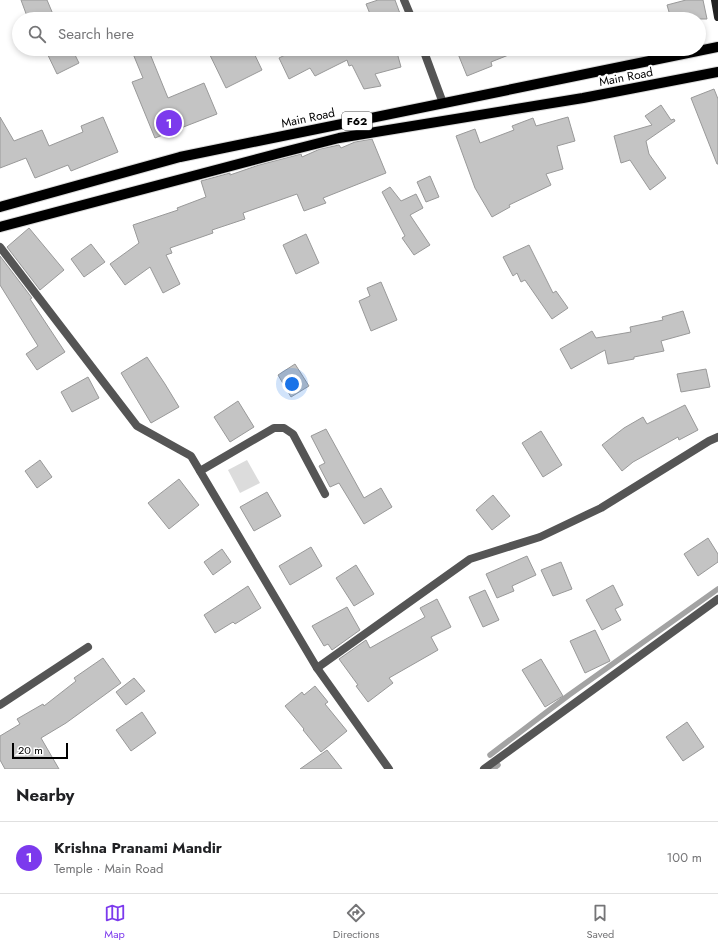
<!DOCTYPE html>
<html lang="en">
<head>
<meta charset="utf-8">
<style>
  body { margin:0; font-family:Jost,sans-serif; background:#f2f2f2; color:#202124 }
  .scale { position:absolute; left:12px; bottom:10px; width:56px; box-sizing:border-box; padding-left:4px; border:2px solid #000; border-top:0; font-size:11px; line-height:14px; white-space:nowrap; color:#000; -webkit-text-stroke:3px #fff; paint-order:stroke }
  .you { position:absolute; left:292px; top:384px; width:14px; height:14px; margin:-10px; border:3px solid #fff; border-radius:50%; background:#1a73e8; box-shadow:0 0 0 6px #1a73e833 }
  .badge { display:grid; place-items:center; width:26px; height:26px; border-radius:50%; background:#7c3aed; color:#fff; font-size:13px; font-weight:700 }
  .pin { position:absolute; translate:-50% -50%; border:2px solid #fff; box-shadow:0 1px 4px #0006 }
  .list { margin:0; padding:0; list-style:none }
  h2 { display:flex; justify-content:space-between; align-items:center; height:52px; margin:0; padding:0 16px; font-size:17px }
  h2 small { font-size:13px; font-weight:400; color:#757577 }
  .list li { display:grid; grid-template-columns:26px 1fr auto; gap:12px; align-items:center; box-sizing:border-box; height:72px; padding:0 16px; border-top:1px solid #e0e0e0 }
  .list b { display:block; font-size:15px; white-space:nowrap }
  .list p { margin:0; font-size:13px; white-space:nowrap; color:#757577 }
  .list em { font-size:13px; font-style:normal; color:#757577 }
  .icon { flex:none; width:22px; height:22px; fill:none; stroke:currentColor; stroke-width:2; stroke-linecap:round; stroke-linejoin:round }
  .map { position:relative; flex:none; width:718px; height:769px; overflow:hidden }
  .search { position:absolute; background:#fff; box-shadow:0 2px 6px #0003; left:12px; right:12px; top:12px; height:44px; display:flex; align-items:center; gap:10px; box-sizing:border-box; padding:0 14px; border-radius:22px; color:#757577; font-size:15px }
  .sheet { height:124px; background:#fff }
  nav { display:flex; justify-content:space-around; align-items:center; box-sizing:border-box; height:56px; border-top:1px solid #e0e0e0; background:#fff; font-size:11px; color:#757577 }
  nav a { display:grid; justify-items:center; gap:2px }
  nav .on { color:#7c3aed }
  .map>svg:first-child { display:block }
  .green { fill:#dcdcdc }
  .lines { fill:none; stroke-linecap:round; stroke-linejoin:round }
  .stream { stroke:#a3a3a3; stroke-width:5.5 }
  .building { fill:#c4c4c4; stroke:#999 }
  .primary-casing { stroke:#dbdbdb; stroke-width:12 }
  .lane { stroke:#555; stroke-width:8 }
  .street { stroke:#555; stroke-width:8 }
  .secondary { stroke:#222; stroke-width:8 }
  .primary { stroke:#000; stroke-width:10 }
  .labels { text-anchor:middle; stroke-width:4; stroke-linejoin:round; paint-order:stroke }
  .shield { fill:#fff; stroke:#4c4c4c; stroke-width:1 }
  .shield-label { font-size:11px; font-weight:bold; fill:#000 }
  .street-label { font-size:12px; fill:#000; stroke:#fff }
</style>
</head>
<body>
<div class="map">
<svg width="718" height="769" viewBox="0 0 718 769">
  <rect width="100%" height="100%" fill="#fff"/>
  <path class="green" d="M247 460 260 483 240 493 228 470Z"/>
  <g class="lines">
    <g class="stream">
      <path d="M490 755 569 695 718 589"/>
      <path d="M493 769 498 765"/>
    </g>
  </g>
  <g class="building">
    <path d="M21 0H47L55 19H28Z"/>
    <path d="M378 0H395L402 19H372L366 4Z"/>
    <path d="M686 0H703L707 19H685L684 16 671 19 667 5Z"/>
    <path d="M45 49H72L79 63 57 74Z"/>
    <path d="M131 49H148L168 98 204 83 217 114 155 138 132 82 143 78Z"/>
    <path d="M207 49H252L262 70 226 88Z"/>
    <path d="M297 49H396L401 67 375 74 381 86 364 89 352 65 349 66 347 60 315 76 310 68 289 79 279 58Z"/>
    <path d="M456 49H521V50L491 62 492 66 467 76Z"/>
    <path d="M714 89 718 99V164H717L691 98Z"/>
    <path d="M661 105 671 120 674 119 675 121 646 141 649 154 666 178 650 190 630 160 621 163 614 136 652 125 645 116Z"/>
    <path d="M0 117 14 141 42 130 49 146 83 132 81 126 103 117 118 152 71 171 68 165 35 178 26 158 0 168Z"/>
    <path d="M568 117 575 141 557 146 563 169 546 174 551 185 509 205 510 207 492 217 475 188 456 136 475 129 480 143 514 130 512 126 533 118 536 126Z"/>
    <path d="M372 139 386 173 323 198 326 203 304 211 297 194 243 213 245 219 212 230 213 233 170 248 172 253 166 255 180 284 163 293 150 267 125 285 110 264 139 243 133 225 178 210 177 208 206 197 201 181 230 173V175L259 165 301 154 302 157 320 149 339 145 341 148 355 142Z"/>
    <path d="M430 176 439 197 426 202 417 182Z"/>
    <path d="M390 187 401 201 416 194 423 208 410 215 430 245 414 255 402 238 405 236 382 192Z"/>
    <path d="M29 228 64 270 40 290 7 247Z"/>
    <path d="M306 234 319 263 296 274 283 245Z"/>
    <path d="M91 244 105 262 84 277 71 259Z"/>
    <path d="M529 245 553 293 556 291 568 308 552 319 525 280 521 282 517 273 513 276 503 257Z"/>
    <path d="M0 256 32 298 30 299 65 352 37 370 26 354 38 346 0 285Z"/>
    <path d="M381 282 397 320 371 331 359 301 370 296 367 288Z"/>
    <path d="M683 311 690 333 661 341 664 351 634 357V359L608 364 605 350 571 369 560 349 592 331 596 338 631 332 630 327 663 320 662 317Z"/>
    <path d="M147 357 165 384 179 407 151 423 121 373Z"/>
    <path d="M295 364 309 386 291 397 278 375Z"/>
    <path d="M706 369 710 387 681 392 677 374Z"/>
    <path d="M88 377 99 398 72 412 61 392Z"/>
    <path d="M238 401 254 427 230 442 214 417Z"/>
    <path d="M685 405 698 430 679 440 678 437 633 462 622 471 602 445 624 428 643 417 647 424Z"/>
    <path d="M326 429 364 498 381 488 392 507 364 524 339 483 330 487 319 466 325 463 311 436Z"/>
    <path d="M541 431 562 465 543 477 522 443Z"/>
    <path d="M40 460 52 477 37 488 25 471Z"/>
    <path d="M179 479 199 505 169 529 148 503Z"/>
    <path d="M267 492 281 516 254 531 240 507Z"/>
    <path d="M493 495 510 516 492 530 476 510Z"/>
    <path d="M708 538 718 554V562L698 576 684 554Z"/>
    <path d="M311 547 322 566 290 585 279 566Z"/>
    <path d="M222 549 231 562 213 575 204 562Z"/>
    <path d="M527 556 536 575 512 586 514 591 497 598 486 574Z"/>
    <path d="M561 562 572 589 553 596 541 570Z"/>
    <path d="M356 565 374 594 354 606 336 578Z"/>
    <path d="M613 585 623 605 615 609 621 620 602 630 586 600Z"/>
    <path d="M248 586 261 608 235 624 233 622 215 633 204 615Z"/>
    <path d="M485 590 499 620 483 627 469 597Z"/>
    <path d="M437 599 451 627 431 637 438 650 389 678 393 683 368 702 356 686 358 685 339 659 366 640 370 648 425 617 420 608Z"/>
    <path d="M347 607 360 630 332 650 328 644 324 646 312 626Z"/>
    <path d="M595 630 610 661 585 673 570 641Z"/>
    <path d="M103 658 121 683 66 723 41 738 59 769H5L0 760V736L20 724 17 719 43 704 44 706 76 681 74 678Z"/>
    <path d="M541 659 563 696 545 707 522 670Z"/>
    <path d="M134 678 145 691 126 705 116 692Z"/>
    <path d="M315 686 328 702 325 704 347 731 321 752 303 730 304 729 285 706 302 692 304 695Z"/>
    <path d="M142 712 156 733 131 751 116 730Z"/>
    <path d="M687 722 704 747 683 761 666 737Z"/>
    <path d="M327 750 342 769H300Z"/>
  </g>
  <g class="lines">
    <defs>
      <g id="primary">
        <path d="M0 207 180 157 718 47"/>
        <path d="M0 227 280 153 339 138 583 98 718 72"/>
      </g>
    </defs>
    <use href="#primary" class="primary-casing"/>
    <path class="lane" d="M200 471 274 428H284L293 434 325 494"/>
    <g class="street">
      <path d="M404 0 412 19"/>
      <path d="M423 49 443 103"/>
      <path d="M0 247 137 426 191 456 317 668 389 769"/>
      <path d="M317 668 470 559 540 537 601 508 709 441 718 437"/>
      <path d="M0 705 88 647"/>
      <path d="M484 769 718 599"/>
    </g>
    <path class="secondary" d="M715 0 718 17"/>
    <use href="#primary" class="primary"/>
  </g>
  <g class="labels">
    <rect class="shield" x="342" y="112" width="30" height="18" rx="3"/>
    <g class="shield-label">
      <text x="357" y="125">F62</text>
    </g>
    <g class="street-label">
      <text transform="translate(626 77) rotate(-11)" y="4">Main Road</text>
      <text transform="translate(308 118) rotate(-12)" y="4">Main Road</text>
    </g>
  </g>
</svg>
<div class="scale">20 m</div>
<div class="you"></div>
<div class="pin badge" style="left:169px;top:123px">1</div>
<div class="search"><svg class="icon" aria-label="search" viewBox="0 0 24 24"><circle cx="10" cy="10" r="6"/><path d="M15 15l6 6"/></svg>Search here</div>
</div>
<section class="sheet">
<h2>Nearby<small></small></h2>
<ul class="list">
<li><span class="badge">1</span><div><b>Krishna Pranami Mandir</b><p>Temple · Main Road</p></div><em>100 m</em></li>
</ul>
</section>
<nav>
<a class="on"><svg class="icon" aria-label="map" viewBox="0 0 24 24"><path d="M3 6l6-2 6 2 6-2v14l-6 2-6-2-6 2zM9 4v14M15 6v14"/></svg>Map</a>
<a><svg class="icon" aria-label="directions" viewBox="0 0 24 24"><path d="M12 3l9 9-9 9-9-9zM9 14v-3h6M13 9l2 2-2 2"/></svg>Directions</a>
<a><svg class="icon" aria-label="saved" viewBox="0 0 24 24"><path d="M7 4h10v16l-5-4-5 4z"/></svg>Saved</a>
</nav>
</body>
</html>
